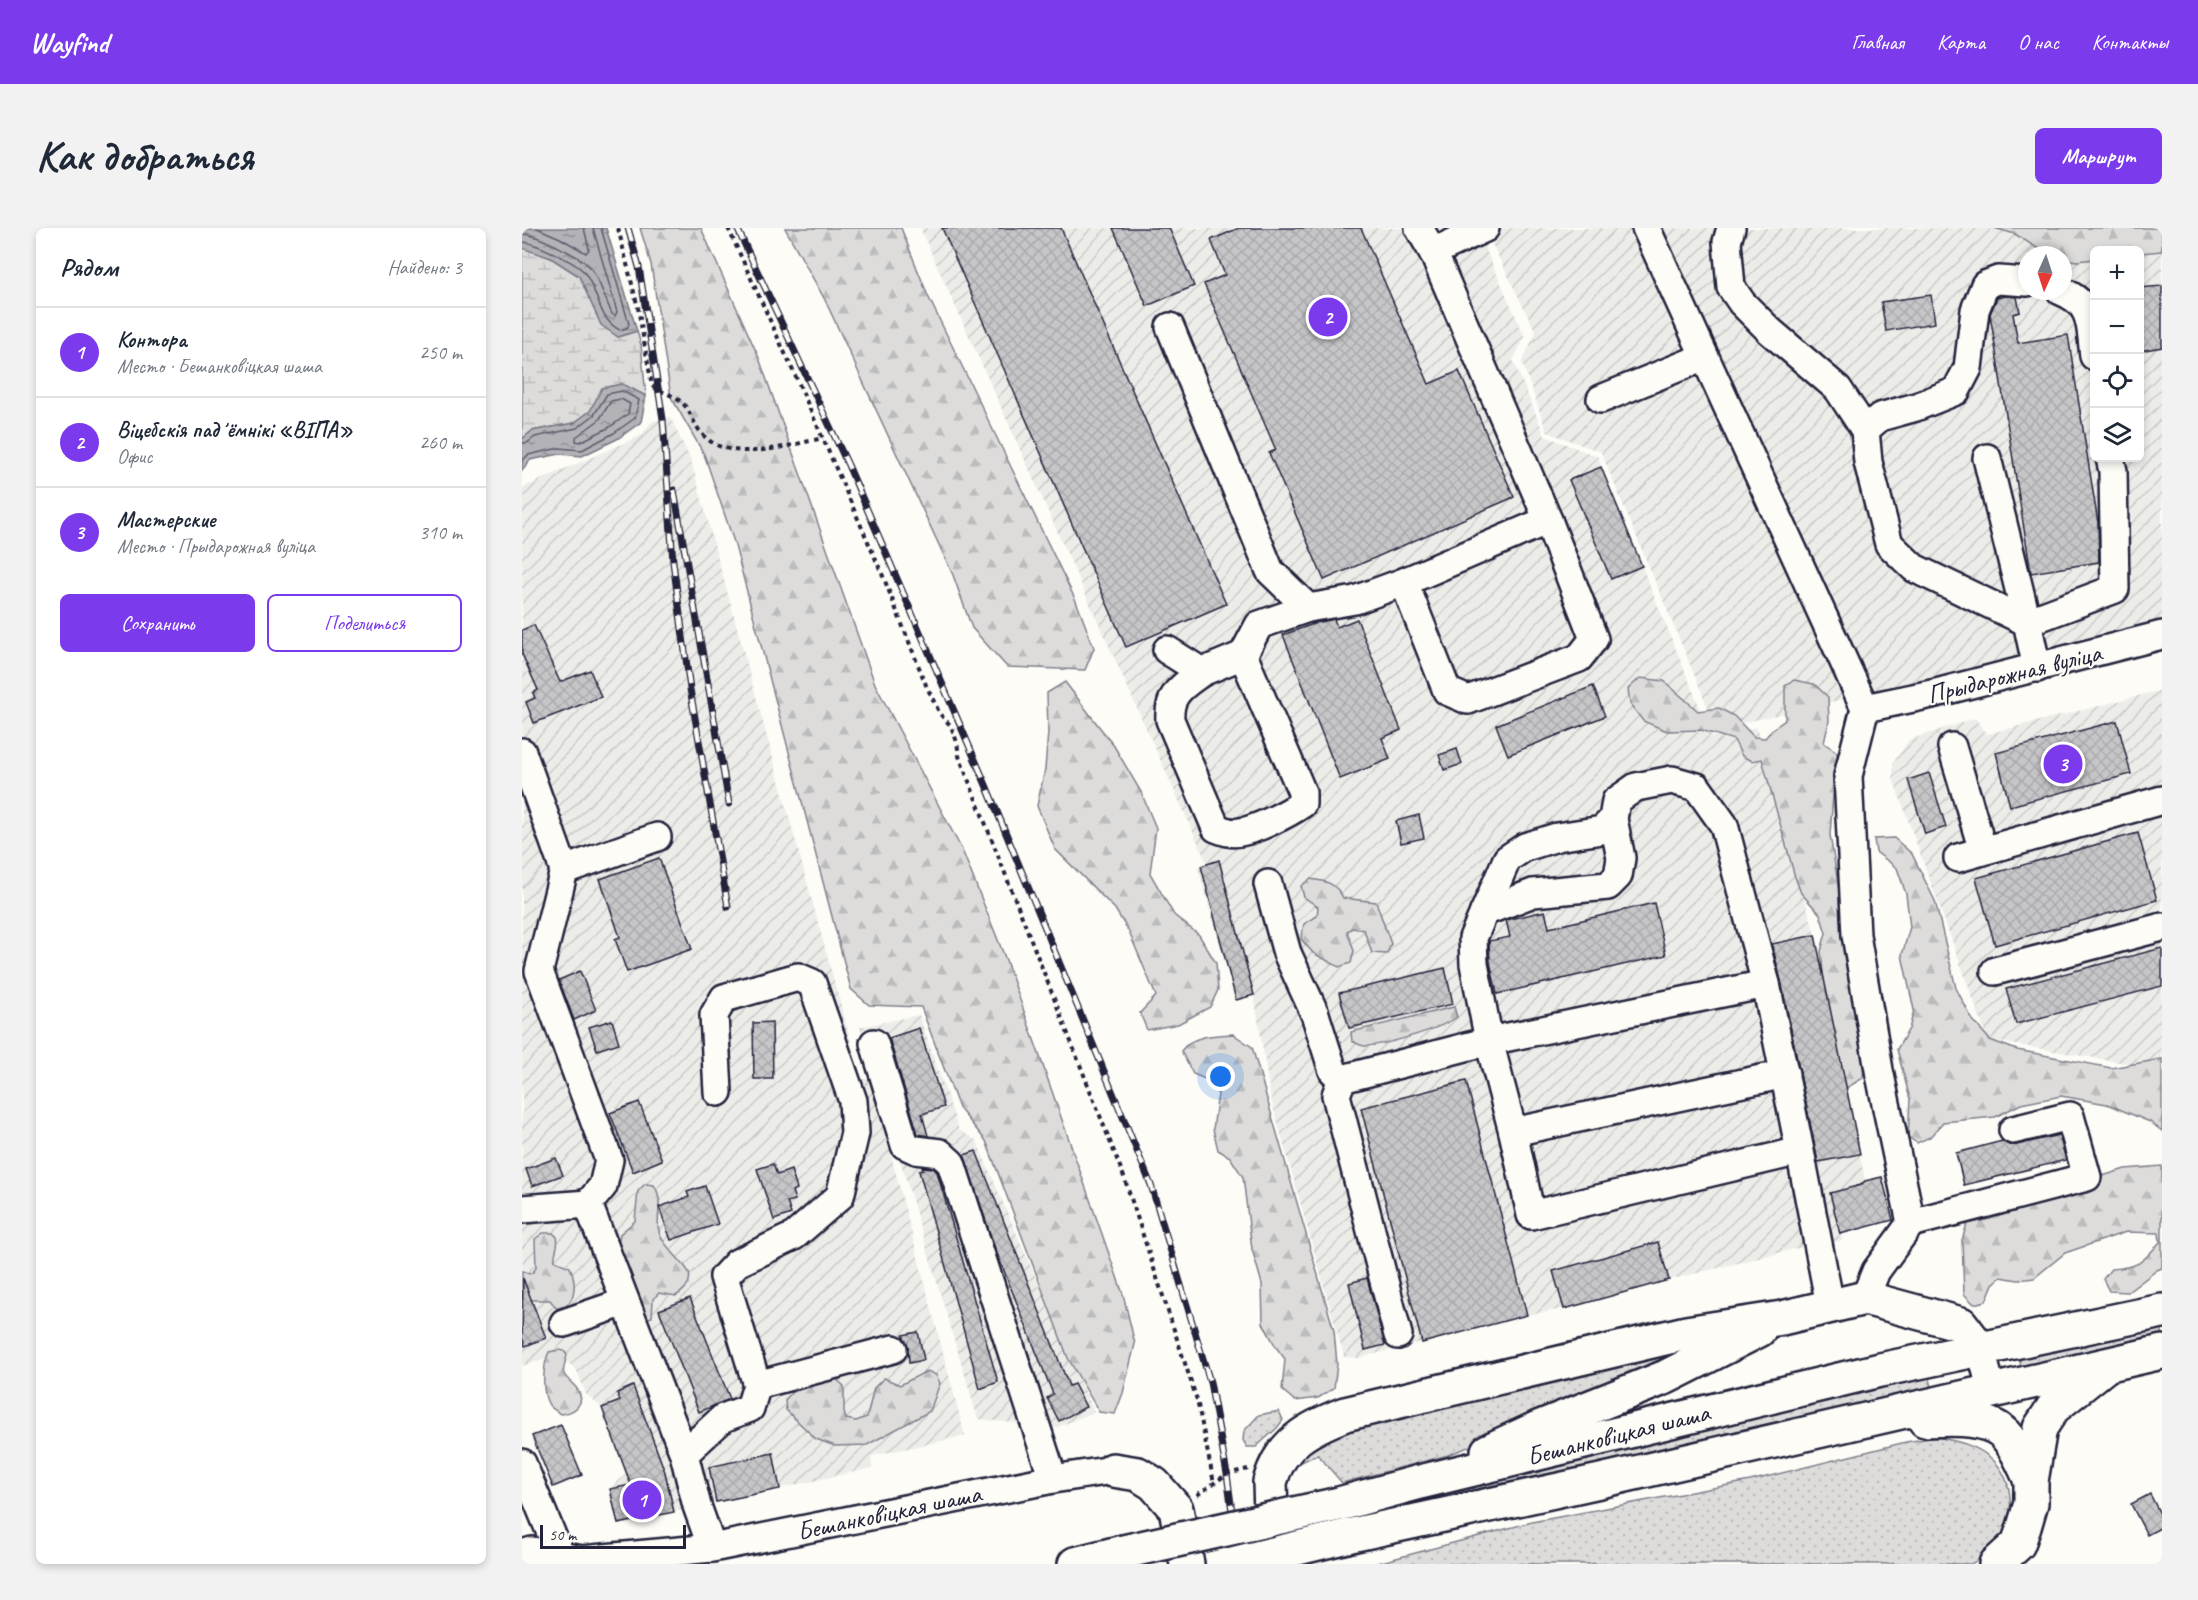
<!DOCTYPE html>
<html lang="ru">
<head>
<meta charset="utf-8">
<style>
  body { margin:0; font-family:Caveat,sans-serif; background:#f2f2f3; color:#1f2937 }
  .controls { position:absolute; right:18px; top:18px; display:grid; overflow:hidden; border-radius:9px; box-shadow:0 3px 9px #0003 }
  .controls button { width:54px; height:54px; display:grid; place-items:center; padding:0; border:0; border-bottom:2px solid #e0e1e3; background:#fff; color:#1f2937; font:30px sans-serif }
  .compass { position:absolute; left:1496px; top:18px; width:54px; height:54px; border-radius:50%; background:#fff; box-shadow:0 3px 9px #0003; rotate:183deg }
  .scale { position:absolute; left:18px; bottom:15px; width:146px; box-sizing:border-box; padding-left:6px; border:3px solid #22223b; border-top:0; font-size:16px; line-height:21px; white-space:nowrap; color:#22223b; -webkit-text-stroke:4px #fdfcf7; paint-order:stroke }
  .you { position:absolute; left:699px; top:849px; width:21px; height:21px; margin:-15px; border:4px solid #fff; border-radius:50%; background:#1a73e8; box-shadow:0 0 0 9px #1a73e833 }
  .badge { display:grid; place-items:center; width:39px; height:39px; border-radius:50%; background:#7c3aed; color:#fff; font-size:20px; font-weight:700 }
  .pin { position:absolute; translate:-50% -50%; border:3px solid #fff; box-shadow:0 2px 6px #0006 }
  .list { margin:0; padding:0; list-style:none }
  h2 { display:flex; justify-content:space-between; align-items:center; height:78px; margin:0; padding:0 24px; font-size:26px }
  h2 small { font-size:20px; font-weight:400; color:#747a83 }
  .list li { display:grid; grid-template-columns:39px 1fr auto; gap:18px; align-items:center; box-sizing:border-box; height:90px; padding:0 24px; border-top:2px solid #e0e1e3 }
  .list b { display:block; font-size:22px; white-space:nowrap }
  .list p { margin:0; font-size:20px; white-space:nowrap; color:#747a83 }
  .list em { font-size:20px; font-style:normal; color:#747a83 }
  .actions { display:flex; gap:12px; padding:18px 24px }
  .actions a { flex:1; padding:14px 0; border:2px solid #7c3aed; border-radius:9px; text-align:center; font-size:21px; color:#7c3aed }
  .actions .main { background:#7c3aed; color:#fff }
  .icon { flex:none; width:33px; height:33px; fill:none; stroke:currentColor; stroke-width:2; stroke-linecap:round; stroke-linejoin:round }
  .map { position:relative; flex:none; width:1640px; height:1336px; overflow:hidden; border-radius:9px }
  header { display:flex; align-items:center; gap:36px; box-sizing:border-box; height:84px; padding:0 30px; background:#7c3aed; color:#fff }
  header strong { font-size:28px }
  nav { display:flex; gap:33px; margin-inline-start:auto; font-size:21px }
  .intro { display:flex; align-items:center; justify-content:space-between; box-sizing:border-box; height:144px; padding:0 36px }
  h1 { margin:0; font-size:42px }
  .button { padding:15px 27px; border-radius:9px; background:#7c3aed; color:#fff; font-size:21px; font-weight:700 }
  main { display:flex; gap:36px; padding:0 36px }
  aside { flex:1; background:#fff; border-radius:9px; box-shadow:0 3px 9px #0003 }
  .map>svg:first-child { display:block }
  .industrial { fill:url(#industrial-furrows); fill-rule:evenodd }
  .grass { fill:url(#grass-dots); stroke:#807f8b; stroke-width:1.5 }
  .forest { fill:url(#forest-firs); stroke:#807f8b; stroke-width:1.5 }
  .wetland { fill:url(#wetland-marsh); stroke:#807f8b; stroke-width:1.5 }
  .water { fill:url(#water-ripples); stroke:#787885; stroke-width:1.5 }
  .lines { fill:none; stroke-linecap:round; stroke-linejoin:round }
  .shore { stroke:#5c5c6d; stroke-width:1.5 }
  .building { fill:url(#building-cross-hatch); stroke:#22223b; stroke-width:1.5 }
  .minor-casing { stroke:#22223b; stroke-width:32 }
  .major-casing { stroke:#22223b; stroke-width:38 }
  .path { stroke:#22223b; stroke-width:4; stroke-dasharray:4.5 4.5; stroke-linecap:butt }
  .minor { stroke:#fdfcf7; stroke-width:27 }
  .major { stroke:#fdfcf7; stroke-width:33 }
  .rail-casing { stroke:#22223b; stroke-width:7 }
  .rail { stroke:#fdfcf7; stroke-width:4.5; stroke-dasharray:14; stroke-linecap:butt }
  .major-bridge-casing { stroke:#22223b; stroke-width:38; stroke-linecap:butt }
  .major-bridge { stroke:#fdfcf7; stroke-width:33 }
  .labels { text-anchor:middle; stroke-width:4.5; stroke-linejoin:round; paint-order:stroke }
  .street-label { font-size:26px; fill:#22223b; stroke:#fdfcf7 }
</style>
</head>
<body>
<header>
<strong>Wayfind</strong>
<nav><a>Главная</a><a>Карта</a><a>О нас</a><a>Контакты</a></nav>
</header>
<div class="intro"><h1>Как добраться</h1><a class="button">Маршрут</a></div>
<main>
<aside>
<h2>Рядом<small>Найдено: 3</small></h2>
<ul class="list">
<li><span class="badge">1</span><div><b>Контора</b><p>Место · Бешанковіцкая шаша</p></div><em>250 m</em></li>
<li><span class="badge">2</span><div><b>Віцебскія падʼёмнікі «ВІПА»</b><p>Офис</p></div><em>260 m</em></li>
<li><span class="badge">3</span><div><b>Мастерские</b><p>Место · Прыдарожная вуліца</p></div><em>310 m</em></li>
</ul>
<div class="actions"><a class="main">Сохранить</a><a>Поделиться</a></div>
</aside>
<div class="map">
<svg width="1640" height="1336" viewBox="0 0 1640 1336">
  <defs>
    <pattern id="industrial-furrows" width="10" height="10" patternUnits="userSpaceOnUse" patternTransform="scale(1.5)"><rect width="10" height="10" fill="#ecece9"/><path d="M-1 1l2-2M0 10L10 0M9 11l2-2" fill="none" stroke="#cacac9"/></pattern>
    <pattern id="grass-dots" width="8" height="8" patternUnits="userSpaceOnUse" patternTransform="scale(1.5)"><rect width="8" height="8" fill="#dddcdb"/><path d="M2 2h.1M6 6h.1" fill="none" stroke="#bdbcbd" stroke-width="1.8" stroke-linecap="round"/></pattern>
    <pattern id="forest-firs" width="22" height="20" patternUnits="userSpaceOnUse" patternTransform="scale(1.5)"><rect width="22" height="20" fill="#dddcdb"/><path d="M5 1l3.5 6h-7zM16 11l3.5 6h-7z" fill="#bdbcbd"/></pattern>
    <pattern id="wetland-marsh" width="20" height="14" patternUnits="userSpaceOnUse" patternTransform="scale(1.5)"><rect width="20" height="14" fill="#dddcdb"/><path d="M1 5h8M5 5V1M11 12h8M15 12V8" fill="none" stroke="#bdbcbd"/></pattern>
    <pattern id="water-ripples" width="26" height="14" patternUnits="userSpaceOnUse" patternTransform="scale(1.5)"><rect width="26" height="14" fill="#b2b2b7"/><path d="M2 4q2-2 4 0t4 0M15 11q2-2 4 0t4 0" fill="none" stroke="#909096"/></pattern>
    <pattern id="building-cross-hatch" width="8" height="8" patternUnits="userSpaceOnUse" patternTransform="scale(1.5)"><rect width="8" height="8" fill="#c6c6c8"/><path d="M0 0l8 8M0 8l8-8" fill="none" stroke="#aaaaad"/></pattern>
  </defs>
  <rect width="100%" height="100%" fill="#fdfcf7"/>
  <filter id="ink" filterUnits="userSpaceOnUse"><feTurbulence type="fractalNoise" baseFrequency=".0167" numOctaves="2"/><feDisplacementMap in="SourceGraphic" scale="12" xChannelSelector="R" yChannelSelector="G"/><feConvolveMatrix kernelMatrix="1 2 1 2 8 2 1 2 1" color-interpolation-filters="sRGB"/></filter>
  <g filter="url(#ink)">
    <g class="industrial">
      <path d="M398 0H954L1003 109 991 132 1023 208 1077 229 1079 239 1190 509 1234 499 1293 707 1343 952 1360 949 1371 992 1319 1006 1320 1013 1297 1015 1147 1052 1042 1081 1005 1087 837 1130 822 1129 749 871 732 767 714 772 676 640 685 635Z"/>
      <path d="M962 0H1640V396L1195 501 1079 224 1025 204 1000 134 1014 104ZM1572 22H1618V230H1572ZM1505 27H1541V63H1505Z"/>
      <path d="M148 189 169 232 339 851H349L443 1208 349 1228 350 1240 96 1296 88 1261 104 1246 80 1180 64 1166 55 1143 38 1126 0 1138V260L120 207 129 194Z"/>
      <path d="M1640 462V837L1627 839 1466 812 1371 551V535L1387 512 1453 490 1465 506Z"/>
      <path d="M397 787 437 902 454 912 572 1184 533 1200 456 1191 338 799Z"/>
    </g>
    <g class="grass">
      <path d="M1640 1096V1108L1499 1138 1496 1126Z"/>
      <path d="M1165 1119V1132L926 1227 820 1255 796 1227C781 1232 768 1238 767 1255L759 1256 766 1237 804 1207Z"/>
      <path d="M1407 1147 1410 1159 851 1290 849 1278Z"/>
      <path d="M757 1183 761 1192 755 1200 734 1219H725L721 1212 722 1203 737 1187Z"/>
      <path d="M1415 1209C1434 1213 1455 1217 1470 1231 1494 1253 1494 1296 1473 1320 1467 1327 1457 1331 1449 1336H852L1010 1294 1228 1253 1384 1214Z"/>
    </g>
    <g class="forest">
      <path d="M118 0H179L237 130 353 456 440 622 484 732 601 1066 613 1116 601 1165 593 1186 577 1184 546 1130 464 913 437 880 399 779 347 777 329 761 212 314 182 226 149 169 129 36Z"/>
      <path d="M263 0H379L406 68 554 373 572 420 563 442 485 439 450 400 431 347 303 72Z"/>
      <path d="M1472 0H1640V23L1618 25V22H1572V31L1555 33 1541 31V27H1526L1493 6Z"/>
      <path d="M1118 450 1142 453 1176 483 1197 480 1212 488 1232 509 1243 510 1251 501 1263 492V458L1272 452 1292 456 1306 469 1307 493 1302 515 1315 524 1316 542 1311 567 1308 607 1343 821 1341 850 1321 862 1303 766 1299 723 1304 705 1298 686 1279 665 1273 649 1240 531 1230 533 1220 528 1212 512 1179 502 1145 503 1121 493 1108 476 1106 461Z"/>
      <path d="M543 454 592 518 619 564 634 600 628 645 652 687 677 707 694 735 696 762 688 779 656 796 625 802 618 785 634 768 607 704 593 681 533 621 515 578 523 541 526 504 525 465Z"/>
      <path d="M1372 610 1390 626 1413 673 1434 760 1450 791 1468 812 1495 822 1589 840 1640 831V903L1628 894 1585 876 1539 868 1499 876 1473 889 1421 894 1408 909 1395 915 1386 909 1388 871 1375 821 1387 801 1392 782 1380 727 1388 699 1384 666 1375 640 1354 624 1352 611Z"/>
      <path d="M788 651C804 653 814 655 821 670L854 674 869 716 865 726 850 725 842 702 830 700 825 703 832 723 829 735 817 739 791 725 779 711 782 696 795 688 796 679 782 669 779 658Z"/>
      <path d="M932 779 935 789C918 801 865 817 843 818 839 818 834 815 830 813L829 804Z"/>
      <path d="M711 806 730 819 812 1103 815 1136 812 1160 796 1170 773 1173 760 1162 763 1131 754 1119 741 1095 740 1056 730 1021 721 949 708 929 696 922 691 901 696 866 688 853 671 846 659 823C671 807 692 807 711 806Z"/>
      <path d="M1640 938V1040L1635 1042 1606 1064 1587 1063 1581 1051 1589 1041C1617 1039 1620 1035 1638 1014L1637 1005 1604 1004 1543 1025 1512 1050 1496 1052 1479 1049 1471 1056 1464 1073 1452 1076 1442 1066 1440 1012 1445 996 1468 991 1523 974 1574 950 1603 941Z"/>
      <path d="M123 956 132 957C143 974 132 991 138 1007 144 1021 164 1036 167 1045 170 1056 162 1063 154 1068L137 1065 131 1071 130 1089 119 1092 98 1046 96 1016 98 1006 113 993 116 963Z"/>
      <path d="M21 1005H31L35 1009C38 1018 31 1025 33 1033L48 1039C54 1053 56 1079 34 1080L28 1072H0V1043L7 1046 11 1044 14 1040 13 1011Z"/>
      <path d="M37 1122 42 1123 45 1127C44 1133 40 1141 42 1146 45 1152 52 1156 55 1161 65 1176 52 1185 38 1186 35 1183 29 1180 27 1177 19 1165 21 1136 27 1124Z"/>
      <path d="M405 1143 414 1147 418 1155 408 1183 345 1217 313 1218 294 1211 264 1182 263 1172 270 1164 312 1149 322 1158V1184L324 1191 334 1193 345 1189 352 1160 362 1150 378 1157Z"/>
    </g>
    <path class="wetland" d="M2 19 29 30 57 48 79 96 96 109 115 103 119 117 124 168 100 156 81 160 68 183 52 195 10 203 0 211V20Z"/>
    <g class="water">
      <path d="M0 0H84L115 103 96 109 79 97 57 48 29 30 0 20Z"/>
      <path d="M100 156 124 168 119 194 95 211 60 228 38 226 8 232 0 243V211L10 203 52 195 68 183 80 160Z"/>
    </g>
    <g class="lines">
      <g class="shore">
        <path d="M15 0 38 10 64 25 67 21 62 0"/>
        <path d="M0 6C14 6 58 28 68 39 77 50 84 73 90 86L93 88 95 84 71 0"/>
        <path d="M0 14C12 14 55 35 62 44 77 63 75 91 98 102L105 100 107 96 79 0"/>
        <path d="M99 171 108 176 106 186 88 199 58 214 54 213V209L77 192 89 173Z"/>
        <path d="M0 215H5L13 209 55 200 72 187 85 166 100 163 117 172 113 190 92 205 60 222 37 220 6 227 0 233"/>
      </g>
    </g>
    <g class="building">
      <path d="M420 0H539L704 376 604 419Z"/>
      <path d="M591 0H647L672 58 625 78Z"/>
      <path d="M717 0H839L907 156 937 143 992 269 802 352 747 225 754 222 682 56 703 47 689 12Z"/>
      <path d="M1640 58V119L1617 123V60Z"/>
      <path d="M1409 67 1413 95 1364 103 1359 74Z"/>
      <path d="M1484 68 1495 69 1498 84 1491 86 1496 115 1546 107 1576 295 1577 334 1509 345 1468 86 1475 70Z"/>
      <path d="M1079 239 1120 338 1089 351 1047 252Z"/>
      <path d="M812 391 815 399 835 391 879 502 860 510 868 531 818 551 761 407 794 395Z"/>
      <path d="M12 397 38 454 68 442 79 469 12 495 4 474 13 470 11 465 16 462 0 426V402Z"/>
      <path d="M1071 458 1083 488 986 527 974 497Z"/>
      <path d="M1595 493 1609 546 1488 578 1474 525Z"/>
      <path d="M935 521 940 536 922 542 917 527Z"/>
      <path d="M1407 545 1424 599 1403 606 1386 552Z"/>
      <path d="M897 587 902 610 879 615 874 593Z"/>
      <path d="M1616 605 1635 672 1473 717 1454 650Z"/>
      <path d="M137 630 170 721 105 744 93 711 98 709 78 651Z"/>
      <path d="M697 632 732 767 714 772 679 638Z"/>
      <path d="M1132 675 1144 727 975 766 968 734 967 713 988 709 984 692 1023 683 1027 700Z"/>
      <path d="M1293 707 1338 926 1296 934 1259 753 1250 716Z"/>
      <path d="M1640 720V758L1494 796 1484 761Z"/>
      <path d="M923 740 931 776 827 800 817 765Z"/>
      <path d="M58 743 74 782 52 792 37 752Z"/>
      <path d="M90 792 97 815 75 822 67 799Z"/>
      <path d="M250 794 251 851H232L231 795Z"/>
      <path d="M397 800 422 879 400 886 406 908 396 906 367 810Z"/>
      <path d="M944 853 1005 1087 900 1115 839 880Z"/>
      <path d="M117 874 140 932 111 944 88 885Z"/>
      <path d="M1537 907 1544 932 1442 957 1434 925 1480 913 1487 917H1495Z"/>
      <path d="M454 923 547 1158 552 1156 564 1179 537 1193 525 1170 531 1166 471 1015 442 927Z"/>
      <path d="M34 930 41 947 10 958 4 941Z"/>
      <path d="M251 936 255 947 269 942 275 961 270 963 273 972 265 974 269 986 252 992 235 941Z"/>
      <path d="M400 939 411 940 415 944 476 1154 458 1161 397 943 401 942Z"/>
      <path d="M1360 949 1371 992 1318 1006 1308 965 1339 957 1343 953Z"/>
      <path d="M183 958 196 996 149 1012 137 979 167 969 165 964Z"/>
      <path d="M1136 1014 1147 1052 1042 1081 1031 1043Z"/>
      <path d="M1 1050 24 1110 3 1118 0 1109Z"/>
      <path d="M845 1050 863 1117 843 1122 827 1055Z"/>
      <path d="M168 1070 208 1171 177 1184 137 1082Z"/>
      <path d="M396 1104 402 1132 387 1135 386 1118 381 1107Z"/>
      <path d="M111 1158 143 1244 152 1284 96 1296 88 1261 109 1257 80 1180 98 1173 95 1165Z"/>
      <path d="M39 1197 60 1247 31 1259 10 1208Z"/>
      <path d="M251 1225 258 1261 194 1274 187 1239Z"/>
      <path d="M1628 1266 1640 1290V1299L1625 1307 1609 1276Z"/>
    </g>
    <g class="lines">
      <defs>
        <g id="minor">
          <path d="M1124 0 1343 480 1326 548 1334 707 1357 842 1389 995"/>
          <path d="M1209 0 1205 14 1209 59 1220 75 1248 103 1316 161 1343 202"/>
          <path d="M911 24 963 0"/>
          <path d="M1505 54 1476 52 1463 57 1453 82 1446 140 1434 163 1394 179 1358 189 1343 202 1346 234 1367 316 1392 340 1505 394 1515 440"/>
          <path d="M1539 63C1572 76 1568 98 1572 128"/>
          <path d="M648 99 748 343 786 380"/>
          <path d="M1079 171 1182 129"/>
          <path d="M1465 230 1505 394 1593 361 1591 243 1588 230"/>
          <path d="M882 354 925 463 946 472 1057 430 1072 411 1026 292 911 24 897 0"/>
          <path d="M645 422 680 444 721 427 737 397 786 380 833 372 882 354 1026 292"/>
          <path d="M680 444C661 458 646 465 648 492L694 600C702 603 709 606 718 604 734 602 767 585 780 576V564L721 427"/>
          <path d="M1343 480 1410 466 1640 407"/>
          <path d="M1430 519 1461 623"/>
          <path d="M0 524 42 642 17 743 87 932 81 958 66 976 162 1226 175 1278 190 1320"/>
          <path d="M1436 630 1640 572"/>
          <path d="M42 642 135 609"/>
          <path d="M746 656 765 725 793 786 811 843 820 851"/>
          <path d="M962 684 1011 665 1086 658 1096 648 1099 630 1091 591"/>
          <path d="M1473 743 1640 699"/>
          <path d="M352 815 383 917 394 922 418 925 429 935 531 1251"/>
          <path d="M991 904 1263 846"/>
          <path d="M1278 923 1244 756 967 813 991 904 1009 987 1278 923 1308 1077"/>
          <path d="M0 981 66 976"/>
          <path d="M1343 1070 1354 1043 1389 995 1565 949 1548 888 1491 902"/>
          <path d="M42 1095 103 1074"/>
          <path d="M876 1107 814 867 820 851 967 813 952 736 951 710 985 631 1003 619 1035 609 1080 602 1091 591 1094 573 1114 559 1150 552 1175 559 1202 597 1244 756"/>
          <path d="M1459 1122 1470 1164"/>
          <path d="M235 1157 371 1121"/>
          <path d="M162 1226 201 1190 228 1180 235 1157 202 1049 215 1035 272 1008 318 968 333 905 331 873 290 755 276 749 202 770 192 787 196 864"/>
          <path d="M0 1235 38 1327"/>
          <path d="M0 1326 10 1323 60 1332 190 1320 531 1251 591 1242"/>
        </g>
        <g id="major">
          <path d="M1403 1192C1425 1191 1453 1189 1473 1199 1490 1207 1502 1237 1509 1253"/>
          <path d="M966 1223 1016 1200 1144 1149 1237 1102"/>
          <path d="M591 1242 616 1246 632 1256 654 1281 665 1336"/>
          <path d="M817 1276 898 1254 1358 1142 1640 1083"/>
          <path d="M825 1308 1078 1253 1640 1124"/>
          <path d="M553 1336 601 1324"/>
          <path d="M759 1336 750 1319 748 1254C759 1214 787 1200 823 1186L1164 1105 1260 1090 1343 1070 1439 1096 1459 1122"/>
          <path d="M1474 1336 1496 1316 1502 1299 1509 1275V1253L1518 1200 1531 1180 1581 1140"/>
        </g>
      </defs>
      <use href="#minor" class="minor-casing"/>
      <use href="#major" class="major-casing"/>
      <g class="path">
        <path d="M96 0 116 80 130 158C138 164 150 166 158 173 168 180 172 198 181 207 209 237 267 217 301 210"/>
        <path d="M206 0 277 156 361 348 404 457 418 486 429 498 435 514 437 528 602 949 675 1172 692 1255"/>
        <path d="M675 1267 705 1246 726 1241"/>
      </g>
      <use href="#minor" class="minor"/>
      <use href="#major" class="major"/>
      <defs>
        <g id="rail">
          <path d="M106 0 117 39 141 191 151 334 168 461 206 679"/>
          <path d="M215 0 326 237 464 557 629 957 688 1154 705 1246 717 1336"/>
          <path d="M152 262 207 576"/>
        </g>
      </defs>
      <use href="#rail" class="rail-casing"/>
      <use href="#rail" class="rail"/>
      <defs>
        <g id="major-bridge">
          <path d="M601 1324 817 1276"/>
          <path d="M710 1336 825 1308"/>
        </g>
      </defs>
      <use href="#major-bridge" class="major-bridge-casing"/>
      <use href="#major-bridge" class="major-bridge"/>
    </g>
  </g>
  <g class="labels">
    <g class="street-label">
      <text transform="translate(1492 445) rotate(-14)" y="9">Прыдарожная вуліца</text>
      <text transform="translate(1096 1206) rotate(-14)" y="9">Бешанковіцкая шаша</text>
      <text transform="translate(367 1284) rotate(-12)" y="9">Бешанковіцкая шаша</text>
    </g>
  </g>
</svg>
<div class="controls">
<button>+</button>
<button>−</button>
<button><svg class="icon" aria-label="locate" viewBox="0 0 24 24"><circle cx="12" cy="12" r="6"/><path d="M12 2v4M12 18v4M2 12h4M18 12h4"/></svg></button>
<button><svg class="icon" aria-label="layers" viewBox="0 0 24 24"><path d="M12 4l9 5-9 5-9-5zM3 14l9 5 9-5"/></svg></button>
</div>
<svg class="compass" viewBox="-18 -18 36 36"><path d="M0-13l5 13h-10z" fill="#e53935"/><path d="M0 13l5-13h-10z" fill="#747a83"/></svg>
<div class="scale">50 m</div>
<div class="you"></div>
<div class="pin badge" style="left:120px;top:1272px">1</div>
<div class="pin badge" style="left:806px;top:89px">2</div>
<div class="pin badge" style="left:1541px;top:536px">3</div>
</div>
</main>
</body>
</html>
